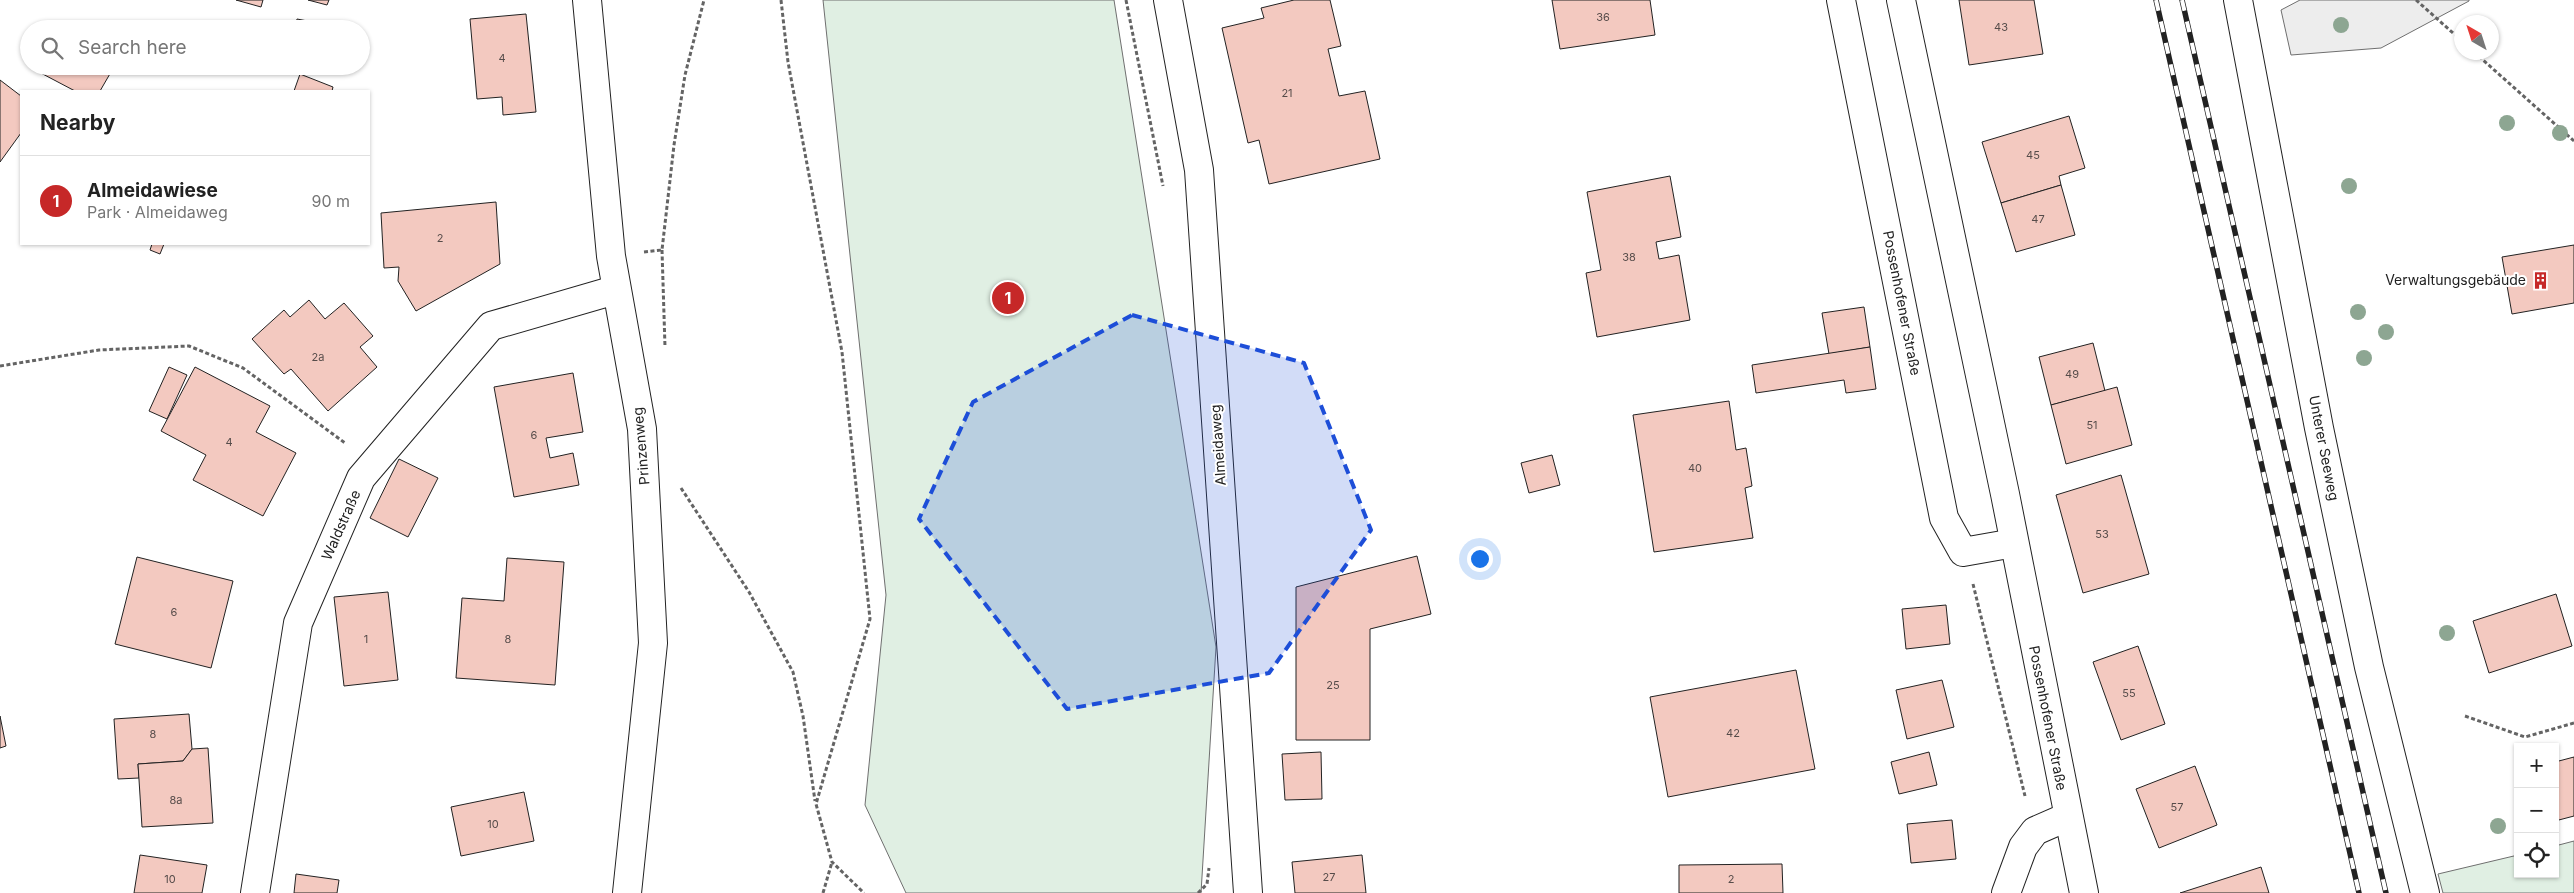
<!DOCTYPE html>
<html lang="en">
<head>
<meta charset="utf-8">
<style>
  body { margin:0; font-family:Inter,sans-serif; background:#f6f6f6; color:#222 }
  .controls { position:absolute; right:15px; bottom:15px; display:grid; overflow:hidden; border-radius:0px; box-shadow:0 1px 4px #0004 }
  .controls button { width:45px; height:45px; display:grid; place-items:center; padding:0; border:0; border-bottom:1px solid #e0e0e0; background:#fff; color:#222; font:25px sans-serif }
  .compass { position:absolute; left:2454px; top:15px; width:45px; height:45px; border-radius:50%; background:#fff; box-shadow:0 1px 4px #0004; rotate:321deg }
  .you { position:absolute; left:1479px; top:558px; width:18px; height:18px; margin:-12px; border:4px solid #fff; border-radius:50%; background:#1a73e8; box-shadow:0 0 0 8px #1a73e833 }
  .badge { display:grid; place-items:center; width:32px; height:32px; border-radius:50%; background:#c62828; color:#fff; font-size:16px; font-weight:700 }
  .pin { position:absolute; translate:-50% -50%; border:2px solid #fff; box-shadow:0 1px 5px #0006 }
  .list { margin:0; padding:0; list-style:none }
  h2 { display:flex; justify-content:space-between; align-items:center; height:65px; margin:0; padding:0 20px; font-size:21px }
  h2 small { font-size:16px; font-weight:400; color:#767676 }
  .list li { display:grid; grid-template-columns:32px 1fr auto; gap:15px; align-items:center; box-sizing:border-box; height:90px; padding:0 20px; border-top:1px solid #e0e0e0 }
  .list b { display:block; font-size:19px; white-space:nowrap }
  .list p { margin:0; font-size:16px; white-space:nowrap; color:#767676 }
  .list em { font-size:16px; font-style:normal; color:#767676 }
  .icon { flex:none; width:28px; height:28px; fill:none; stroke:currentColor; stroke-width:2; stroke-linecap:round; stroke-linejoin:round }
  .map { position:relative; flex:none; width:2574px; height:893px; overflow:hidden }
  .search { position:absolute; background:#fff; box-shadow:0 1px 4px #0004; left:20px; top:20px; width:350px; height:55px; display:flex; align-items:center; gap:12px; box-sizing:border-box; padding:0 18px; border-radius:28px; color:#767676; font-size:19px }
  .panel { position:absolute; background:#fff; box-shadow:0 1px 4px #0004; left:20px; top:90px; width:350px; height:155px; border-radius:0px }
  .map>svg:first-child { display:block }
  .green { fill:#e0efe3; stroke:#6f6f6f }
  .parking { fill:#ededed; stroke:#6f6f6f }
  .building { fill:#f3c9c0; stroke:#222 }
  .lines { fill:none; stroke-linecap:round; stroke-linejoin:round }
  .street-casing { stroke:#222; stroke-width:30 }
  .secondary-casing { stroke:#222; stroke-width:30 }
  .path { stroke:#646464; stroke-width:3; stroke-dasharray:4 2.5; stroke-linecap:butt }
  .street { stroke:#fff; stroke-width:28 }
  .secondary { stroke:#fff; stroke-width:28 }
  .rail-casing { stroke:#222; stroke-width:5.5 }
  .rail { stroke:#fff; stroke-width:4; stroke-dasharray:11; stroke-linecap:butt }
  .tree { fill:#8da692 }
  .marked { fill:#1d4ed8; fill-opacity:0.2; stroke:#1d4ed8; stroke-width:4; stroke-dasharray:10 6; stroke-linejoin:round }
  .labels { text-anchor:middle; stroke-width:4; stroke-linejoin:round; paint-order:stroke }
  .number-label { font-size:11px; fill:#564c4a }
  .poi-label { font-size:14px; fill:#222; stroke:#fff; text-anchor:end }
  .street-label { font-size:14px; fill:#222; stroke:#fff }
</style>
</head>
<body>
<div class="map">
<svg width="2574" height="893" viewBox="0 0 2574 893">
  <rect width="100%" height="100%" fill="#fff"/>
  <g class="green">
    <path d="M823 0H1114L1216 647 1201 893H906L865 805 886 595Z"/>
    <path d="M2574 841V893H2443L2438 874 2518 855V874H2555V846Z"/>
  </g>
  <path class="parking" d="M2300 0H2469V1L2381 48 2291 55 2281 10Z"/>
  <g class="building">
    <path d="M236 0H263L261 7Z"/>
    <path d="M308 0H329L327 5Z"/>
    <path d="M1294 0H1330L1341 46 1328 49 1339 96 1365 91 1380 159 1269 184 1259 140 1248 143 1222 28 1264 18 1261 8Z"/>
    <path d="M1552 0H1650L1655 35 1560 49Z"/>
    <path d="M1959 0H2034L2043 54 1969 65Z"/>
    <path d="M526 14 536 112 503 115 502 97 477 99 470 19Z"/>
    <path d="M297 19 345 28V29H295Z"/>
    <path d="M40 66H100L111 72 100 91H75L37 71Z"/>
    <path d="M300 74 333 87 332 91H294Z"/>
    <path d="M0 80 21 96V133L0 162Z"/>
    <path d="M2069 116 2085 168 2059 176 2061 185 2001 203 1982 142Z"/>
    <path d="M1670 176 1681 237 1656 242 1659 259 1679 255 1690 320 1597 337 1586 273 1601 270 1587 192Z"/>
    <path d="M2061 185 2075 235 2016 252 2001 203Z"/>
    <path d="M496 202 500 264 416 311 398 281 399 267 384 268 381 213Z"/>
    <path d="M152 244H164L160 254 150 250Z"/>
    <path d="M2574 245V303L2512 314 2502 257Z"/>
    <path d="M309 300 325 319 344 303 373 336 360 347 377 367 328 411 291 369 284 374 252 339 284 310 290 317Z"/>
    <path d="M1864 307 1870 347 1829 354 1822 313Z"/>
    <path d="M2093 343 2105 391 2051 405 2039 357Z"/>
    <path d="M1870 347 1876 389 1846 393 1844 380 1756 393 1752 365Z"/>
    <path d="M169 367 187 375 167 419 149 411Z"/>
    <path d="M195 367 270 406 256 432 296 453 263 516 193 480 206 455 161 431Z"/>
    <path d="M573 373 583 432 546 438 550 458 573 453 579 485 514 497 494 387Z"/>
    <path d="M2117 387 2132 445 2066 464 2051 405Z"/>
    <path d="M1729 401 1736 450 1746 448 1752 486 1745 488 1753 538 1654 552 1633 415Z"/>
    <path d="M1552 455 1560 485 1529 493 1521 463Z"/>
    <path d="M399 459 438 478 408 537 370 518Z"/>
    <path d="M2121 475 2149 574 2083 593 2056 495Z"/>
    <path d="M1417 556 1431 614 1370 629V740H1296V587Z"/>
    <path d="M137 557 233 581 211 668 115 644Z"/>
    <path d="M507 558 564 562 555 685 456 678 462 598 504 601Z"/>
    <path d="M388 592 398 680 344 686 334 597Z"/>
    <path d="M2556 594 2572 646 2489 673 2473 621Z"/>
    <path d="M1946 605 1950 644 1906 649 1902 609Z"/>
    <path d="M2138 646 2165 724 2121 740 2093 662Z"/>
    <path d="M1796 670 1815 769 1668 797 1650 697Z"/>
    <path d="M1942 680 1954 727 1907 739 1896 690Z"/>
    <path d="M189 714 192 749 183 761 138 764 139 778 118 779 114 719Z"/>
    <path d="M0 716 6 746 0 748Z"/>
    <path d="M208 748 213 823 142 827 138 764 183 761 192 749Z"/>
    <path d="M1321 752 1322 799 1285 800 1282 754Z"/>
    <path d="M1929 752 1937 785 1899 794 1891 762Z"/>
    <path d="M2574 757V816L2555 821V762Z"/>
    <path d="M2195 766 2217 825 2159 848 2136 789Z"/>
    <path d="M524 792 534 841 461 856 451 807Z"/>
    <path d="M1952 820 1956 859 1911 863 1907 824Z"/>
    <path d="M140 855 207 865 202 893H134Z"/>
    <path d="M1362 855 1366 893H1295L1292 862Z"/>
    <path d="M1782 864 1783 893H1679V865Z"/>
    <path d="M2261 867 2269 893H2180Z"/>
    <path d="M296 874 339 880 337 893H294Z"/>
  </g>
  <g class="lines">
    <defs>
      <g id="street">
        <path d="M587 0 611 256 642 429 653 643 627 893"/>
        <path d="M1168 0 1199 170 1248 893"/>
        <path d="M1841 0 1944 518 1963 552 2014 543"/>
        <path d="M2238 0 2319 428 2369 667 2425 893"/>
        <path d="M255 893 298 623 361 478 491 326 615 290"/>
        <path d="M2006 893 2023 847 2035 831 2067 817"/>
      </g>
      <path id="secondary" d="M1901 0 2005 494 2084 893"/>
    </defs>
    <use href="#street" class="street-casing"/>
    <use href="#secondary" class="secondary-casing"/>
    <g class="path">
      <path d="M781 0 788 62 842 352 870 619 816 804 832 862 864 893"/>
      <path d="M1126 0 1163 186"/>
      <path d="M2416 0 2462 41"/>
      <path d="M2474 52 2574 141"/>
      <path d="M662 250 665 347"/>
      <path d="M644 252 662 250 674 145 685 75 704 0"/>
      <path d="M0 366 99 350 189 346 243 368 345 443"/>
      <path d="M681 488 749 592 793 672 803 716 815 801"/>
      <path d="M1973 584 2025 796"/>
      <path d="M2465 716 2525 737 2574 723"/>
      <path d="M823 893 832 862"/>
      <path d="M1198 893 1207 884 1209 868"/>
    </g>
    <use href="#street" class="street"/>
    <use href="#secondary" class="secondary"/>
    <defs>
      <g id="rail">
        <path d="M2156 0 2359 893"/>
        <path d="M2182 0 2386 893"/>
      </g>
    </defs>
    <use href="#rail" class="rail-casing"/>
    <use href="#rail" class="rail"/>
  </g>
  <g class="tree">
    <circle cx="2341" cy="25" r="8"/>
    <circle cx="2507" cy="123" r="8"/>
    <circle cx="2560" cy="133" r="8"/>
    <circle cx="2349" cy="186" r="8"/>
    <circle cx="2358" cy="312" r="8"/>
    <circle cx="2386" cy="332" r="8"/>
    <circle cx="2364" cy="358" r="8"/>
    <circle cx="2447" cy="633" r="8"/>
    <circle cx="2498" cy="826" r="8"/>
  </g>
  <path class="marked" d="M1132 315 1304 363 1371 530 1269 673 1067 709 919 519 973 402Z"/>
  <defs>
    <symbol id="building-bare" viewBox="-9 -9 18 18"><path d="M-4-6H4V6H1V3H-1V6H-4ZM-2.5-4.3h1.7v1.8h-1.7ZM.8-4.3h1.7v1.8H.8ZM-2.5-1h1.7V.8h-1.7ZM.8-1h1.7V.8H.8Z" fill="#c62828" stroke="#fff" stroke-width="2.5" paint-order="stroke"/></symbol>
  </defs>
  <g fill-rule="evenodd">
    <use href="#building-bare" x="2528" y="268" width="25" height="25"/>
  </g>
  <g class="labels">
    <g class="number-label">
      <text x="1603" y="21">36</text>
      <text x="2001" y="31">43</text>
      <text x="502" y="62">4</text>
      <text x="1287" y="97">21</text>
      <text x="2033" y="159">45</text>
      <text x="2038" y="223">47</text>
      <text x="440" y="242">2</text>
      <text x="1629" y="261">38</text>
      <text x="318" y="361">2a</text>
      <text x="2072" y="378">49</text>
      <text x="2092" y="429">51</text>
      <text x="534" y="439">6</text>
      <text x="229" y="446">4</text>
      <text x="1695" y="472">40</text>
      <text x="2102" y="538">53</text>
      <text x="174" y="616">6</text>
      <text x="366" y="643">1</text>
      <text x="508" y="643">8</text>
      <text x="1333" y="689">25</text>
      <text x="2129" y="697">55</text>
      <text x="1733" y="737">42</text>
      <text x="153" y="738">8</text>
      <text x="176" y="804">8a</text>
      <text x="2177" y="811">57</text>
      <text x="493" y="828">10</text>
      <text x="1329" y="881">27</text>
      <text x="170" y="883">10</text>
      <text x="1731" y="883">2</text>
    </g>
    <g class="poi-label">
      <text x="2526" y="285">Verwaltungsgebäude</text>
    </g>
    <g class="street-label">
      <text transform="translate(1902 303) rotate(79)" y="5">Possenhofener Straße</text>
      <text transform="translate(1218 445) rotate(-94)" y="5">Almeidaweg</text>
      <text transform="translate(641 446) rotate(-95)" y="5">Prinzenweg</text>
      <text transform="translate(2324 448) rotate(79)" y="5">Unterer Seeweg</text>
      <text transform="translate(341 525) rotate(-66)" y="5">Waldstraße</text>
      <text transform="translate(2048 718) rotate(79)" y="5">Possenhofener Straße</text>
    </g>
  </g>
</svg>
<div class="controls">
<button>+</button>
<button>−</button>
<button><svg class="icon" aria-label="locate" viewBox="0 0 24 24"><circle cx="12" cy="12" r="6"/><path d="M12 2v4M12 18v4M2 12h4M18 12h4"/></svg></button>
</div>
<svg class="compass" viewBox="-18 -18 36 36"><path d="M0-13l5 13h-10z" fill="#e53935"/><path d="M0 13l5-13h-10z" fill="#767676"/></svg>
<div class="you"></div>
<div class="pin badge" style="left:1008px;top:298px">1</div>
<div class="search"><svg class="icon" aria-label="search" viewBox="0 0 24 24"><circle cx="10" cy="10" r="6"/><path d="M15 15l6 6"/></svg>Search here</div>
<section class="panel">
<h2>Nearby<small></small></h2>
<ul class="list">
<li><span class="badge">1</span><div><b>Almeidawiese</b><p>Park · Almeidaweg</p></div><em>90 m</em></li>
</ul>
</section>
</div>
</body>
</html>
